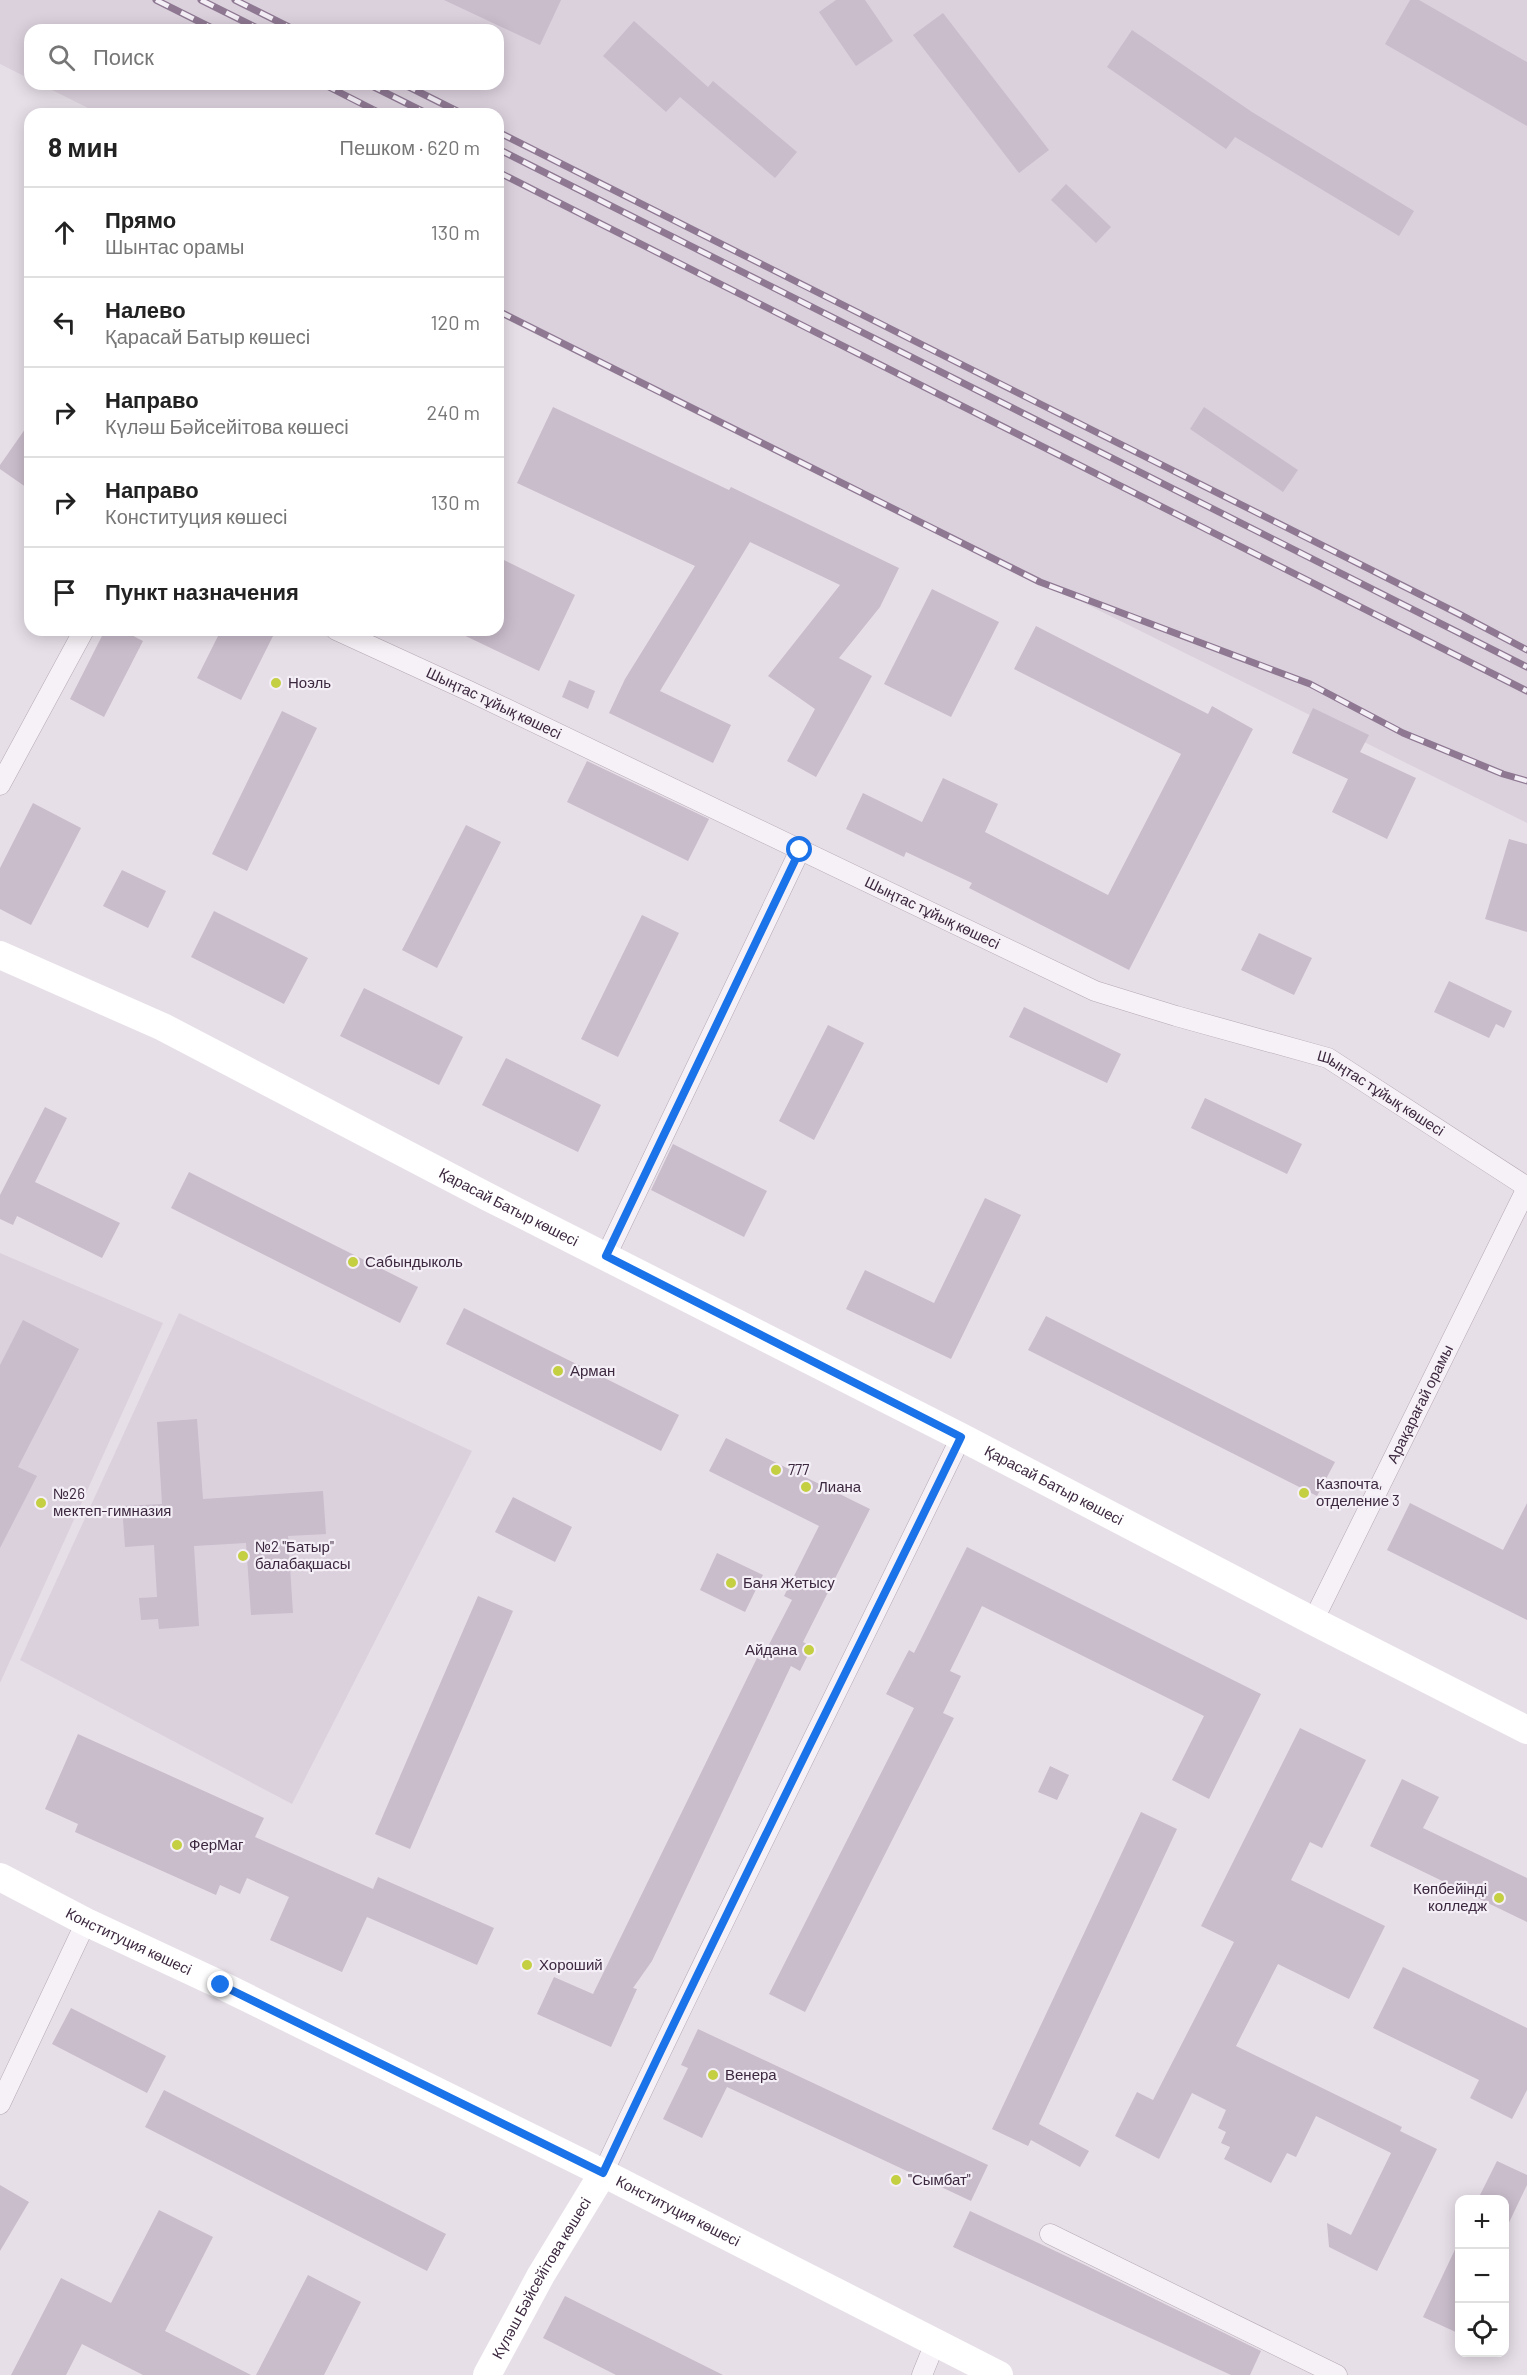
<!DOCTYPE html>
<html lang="ru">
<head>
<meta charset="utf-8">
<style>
  body { margin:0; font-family:Barlow,sans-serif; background:#f2f2f2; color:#222 }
  .controls { position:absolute; right:18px; bottom:18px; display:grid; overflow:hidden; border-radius:12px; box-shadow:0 3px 15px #0003 }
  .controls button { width:54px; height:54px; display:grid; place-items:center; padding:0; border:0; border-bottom:2px solid #e0e0e0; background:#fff; color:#222; font:30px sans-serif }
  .stop { position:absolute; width:18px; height:18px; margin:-14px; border:4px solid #1a73e8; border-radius:50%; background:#fff }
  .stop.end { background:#1a73e8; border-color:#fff; box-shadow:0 2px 6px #0008 }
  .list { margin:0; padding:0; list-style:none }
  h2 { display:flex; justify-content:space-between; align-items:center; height:78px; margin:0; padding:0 24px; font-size:26px }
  h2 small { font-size:20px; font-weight:400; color:#767676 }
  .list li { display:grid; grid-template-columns:39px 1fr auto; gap:18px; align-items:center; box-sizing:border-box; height:90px; padding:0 24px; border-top:2px solid #e0e0e0 }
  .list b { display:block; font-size:22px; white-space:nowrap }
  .list p { margin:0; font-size:20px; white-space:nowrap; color:#767676 }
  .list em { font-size:20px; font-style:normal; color:#767676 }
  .icon { flex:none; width:33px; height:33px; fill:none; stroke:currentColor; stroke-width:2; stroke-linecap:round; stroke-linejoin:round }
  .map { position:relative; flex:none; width:1527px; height:2375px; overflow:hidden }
  .search { position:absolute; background:#fff; box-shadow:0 3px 15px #0003; left:24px; top:24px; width:480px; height:66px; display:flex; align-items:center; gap:15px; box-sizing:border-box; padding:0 21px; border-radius:18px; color:#767676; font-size:22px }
  .panel { position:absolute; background:#fff; box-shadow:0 3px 15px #0003; left:24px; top:108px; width:480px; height:528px; border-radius:18px }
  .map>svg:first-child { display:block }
  .built { fill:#dbd1dd }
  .building { fill:#c9bccb }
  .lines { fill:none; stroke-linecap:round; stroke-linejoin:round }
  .street-casing { stroke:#b4a8b5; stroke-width:21 }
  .street { stroke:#f6f1f6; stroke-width:20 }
  .secondary { stroke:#fff; stroke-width:28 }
  .rail-casing { stroke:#8e7892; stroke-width:7 }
  .rail { stroke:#f4eef6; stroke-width:4.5; stroke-dasharray:14; stroke-linecap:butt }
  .route { stroke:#1a73e8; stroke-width:8 }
  .poi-dot { fill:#c5cf42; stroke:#f4eef6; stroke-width:2 }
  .labels { text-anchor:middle; stroke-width:4.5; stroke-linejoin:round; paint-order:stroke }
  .poi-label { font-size:15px; fill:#3c283f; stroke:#f4eef6; text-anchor:start }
  .street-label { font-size:15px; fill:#3c283f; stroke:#f4eef6 }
</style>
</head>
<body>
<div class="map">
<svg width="1527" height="2375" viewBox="0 0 1527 2375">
  <rect width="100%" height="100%" fill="#e7dfe8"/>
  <g class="built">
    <path d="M0 0H1527V823L498 312V114H100L40 84H498V30H30V79L0 64Z"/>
    <path d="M0 1253 163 1323 0 1683Z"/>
    <path d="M179 1313 472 1451 292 1804 20 1660Z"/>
  </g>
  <g class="building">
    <path d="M444 0H561L540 45Z"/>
    <path d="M836 0H865L893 41 856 66 819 12Z"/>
    <path d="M1410 0H1419L1527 62V126L1385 44Z"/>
    <path d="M943 13 1049 150 1019 173 913 35Z"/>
    <path d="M634 21 708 87 713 81 797 152 775 178 680 97 666 112 603 56Z"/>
    <path d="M1132 30 1252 112 1414 211 1399 236 1235 137 1226 149 1107 67Z"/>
    <path d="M1066 184 1111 227 1096 243 1051 200Z"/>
    <path d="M553 407 729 490 731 487 899 568 880 607 839 658 872 676 816 777 787 761 815 709 768 676 840 585 750 542 660 691 731 725 713 763 609 713 625 679 695 566 517 483Z"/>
    <path d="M1204 407 1298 470 1283 492 1190 429Z"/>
    <path d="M30 422V490L0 469V465Z"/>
    <path d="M498 557 575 595 539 671 453 630H498Z"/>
    <path d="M932 589 999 622 951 717 884 684Z"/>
    <path d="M1036 626 1208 714 1212 706 1253 729 1129 970 969 888 972 883 906 852 904 857 846 829 863 793 922 822 943 778 998 804 985 832 1108 895 1181 754 1014 669Z"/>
    <path d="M105 630H122L143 641 104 717 70 699Z"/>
    <path d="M221 630H276L241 700 197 678Z"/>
    <path d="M569 680 595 691 588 709 562 697Z"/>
    <path d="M1313 708 1369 735 1360 752 1416 778 1387 839 1332 812 1348 779 1292 753Z"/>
    <path d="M282 711 317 728 247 871 212 854Z"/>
    <path d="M587 761 709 819 688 861 567 802Z"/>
    <path d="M33 803 81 828 31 925 0 909V868Z"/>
    <path d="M466 825 501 842 437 968 402 950Z"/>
    <path d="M1509 839 1527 844V932L1485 919Z"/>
    <path d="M122 870 166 891 148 928 103 906Z"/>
    <path d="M214 911 308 958 284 1004 191 957Z"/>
    <path d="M642 915 679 933 618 1057 581 1039Z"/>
    <path d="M1259 933 1312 958 1294 995 1241 970Z"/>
    <path d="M1449 981 1512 1011 1504 1028 1496 1024 1489 1038 1434 1012Z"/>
    <path d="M364 988 463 1037 439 1085 340 1036Z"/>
    <path d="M1024 1007 1121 1054 1107 1083 1009 1037Z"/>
    <path d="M828 1025 864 1043 814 1140 779 1121Z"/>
    <path d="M506 1058 601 1105 578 1152 482 1105Z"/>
    <path d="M1205 1098 1302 1144 1287 1174 1191 1128Z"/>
    <path d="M45 1107 67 1118 35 1182 120 1223 102 1258 17 1216 13 1225 0 1219V1195Z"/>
    <path d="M673 1144 767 1191 744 1237 651 1190Z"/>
    <path d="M189 1172 418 1287 400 1323 171 1208Z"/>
    <path d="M985 1198 1021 1215 951 1359 846 1309 865 1270 934 1303Z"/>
    <path d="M464 1308 679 1415 661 1451 446 1344Z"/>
    <path d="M1046 1316 1335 1462 1317 1496 1028 1350Z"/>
    <path d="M23 1320 79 1349 18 1467 37 1476 0 1548V1365Z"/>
    <path d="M197 1419 203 1499 323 1491 326 1534 288 1536 293 1613 251 1615 246 1543 194 1546 199 1626 159 1629 158 1619 141 1620 139 1598 157 1597 154 1545 125 1547 122 1506 162 1504 157 1422Z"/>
    <path d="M726 1438 870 1509 803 1642 812 1647 800 1671 791 1666 652 1961 633 1988 637 1989 611 2047 537 2014 554 1977 593 1994 757 1658 761 1660 792 1600 784 1596 819 1526 709 1471Z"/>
    <path d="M513 1497 572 1527 555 1562 495 1532Z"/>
    <path d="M1410 1503 1503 1550 1527 1503V1620L1387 1550Z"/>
    <path d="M967 1547 1261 1694 1209 1799 1172 1780 1204 1716 982 1606 950 1671 961 1676 943 1713 954 1718 805 2012 769 1994 914 1708 886 1694 909 1650 914 1653Z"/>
    <path d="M717 1553 763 1575 745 1612 700 1590Z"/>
    <path d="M478 1596 513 1611 410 1849 375 1834Z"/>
    <path d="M1300 1728 1366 1760 1322 1848 1310 1842 1291 1880 1385 1926 1349 1999 1278 1964 1236 2046 1402 2127 1400 2131 1437 2149 1377 2271 1329 2247 1327 2223 1351 2235 1391 2153 1316 2116 1296 2157 1287 2153 1271 2183 1224 2159 1230 2147 1221 2143 1226 2132 1218 2128 1226 2110 1192 2093 1159 2159 1115 2136 1137 2092 1153 2100 1234 1942 1201 1926Z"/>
    <path d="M78 1734 264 1818 255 1837 373 1889 378 1877 494 1928 477 1965 367 1917 342 1972 270 1940 289 1897 247 1878 240 1894 220 1885 216 1895 75 1832 78 1824 45 1809Z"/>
    <path d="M1050 1766 1069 1775 1057 1800 1038 1792Z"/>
    <path d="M1402 1779 1439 1797 1423 1828 1527 1878V1922L1370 1846Z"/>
    <path d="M1141 1812 1177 1829 1039 2124 1089 2151 1080 2167 1031 2140 1028 2146 992 2129Z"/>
    <path d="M1403 1967 1527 2028V2090L1512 2119 1470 2098 1479 2080 1373 2028Z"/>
    <path d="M71 2008 166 2056 147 2093 52 2044Z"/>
    <path d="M698 2029 988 2165 971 2201 727 2087 702 2138 663 2119 688 2068 681 2065Z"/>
    <path d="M164 2090 446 2234 427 2271 145 2127Z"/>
    <path d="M1497 2161 1527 2175V2185L1504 2233V2199H1478Z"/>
    <path d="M0 2185 29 2202 0 2251Z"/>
    <path d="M159 2210 213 2237 165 2331 251 2375H143L82 2344 66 2375H11L61 2278 111 2303Z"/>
    <path d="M970 2211 1085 2265 1261 2351 1250 2375H1231L953 2247Z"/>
    <path d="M1460 2239V2334L1423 2317Z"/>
    <path d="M308 2275 361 2302 324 2375H256Z"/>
    <path d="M565 2296 723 2375H616L543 2338Z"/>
  </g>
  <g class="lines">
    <defs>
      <g id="street">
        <path id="s1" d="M336 630 469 691 1095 991 1176 1016 1328 1058 1527 1187"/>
        <path d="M0 785 84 630"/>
        <path d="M606 1256 800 850"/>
        <path id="s2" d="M1313 1621 1527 1188"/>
        <path d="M0 2104 86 1922"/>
        <path d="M603 2173C719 1926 842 1683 961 1437"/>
        <path d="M1050 2234 1337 2375"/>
        <path d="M922 2375 935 2343"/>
      </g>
    </defs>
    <use href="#street" class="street-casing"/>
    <use href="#street" class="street"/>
    <g class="secondary">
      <path id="s3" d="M0 955 163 1027 488 1197 961 1437 1313 1621 1527 1730"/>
      <path id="s4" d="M0 1877 86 1922 221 1985 603 2173 999 2375"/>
      <path id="s5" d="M487 2375 541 2275 603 2173"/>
    </g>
    <defs>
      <g id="rail">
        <path d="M156 0 216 30"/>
        <path d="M201 0 261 30"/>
        <path d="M235 0 295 30"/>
        <path d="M323 84 382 114"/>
        <path d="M368 84 428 114"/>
        <path d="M403 84 463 114"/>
        <path d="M498 132 1459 614 1527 650"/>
        <path d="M498 149 1527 667"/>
        <path d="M498 172 1527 691"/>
        <path d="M498 311 1040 582 1310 684 1403 733 1503 774 1527 781"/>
      </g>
    </defs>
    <use href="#rail" class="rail-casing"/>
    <use href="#rail" class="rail"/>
  </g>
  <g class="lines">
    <path class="route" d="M221 1985 603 2173C718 1926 842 1683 961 1437L606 1256 800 850"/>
  </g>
  <g class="poi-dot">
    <circle cx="276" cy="683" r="6"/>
    <circle cx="353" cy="1262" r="6"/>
    <circle cx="558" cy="1371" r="6"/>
    <circle cx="776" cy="1470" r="6"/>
    <circle cx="806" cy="1487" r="6"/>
    <circle cx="1304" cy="1493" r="6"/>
    <circle cx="41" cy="1503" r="6"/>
    <circle cx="243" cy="1556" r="6"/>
    <circle cx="731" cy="1583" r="6"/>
    <circle cx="809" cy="1650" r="6"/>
    <circle cx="177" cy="1845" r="6"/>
    <circle cx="1499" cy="1898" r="6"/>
    <circle cx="527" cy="1965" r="6"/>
    <circle cx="713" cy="2075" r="6"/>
    <circle cx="896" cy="2180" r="6"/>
  </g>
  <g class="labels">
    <g class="poi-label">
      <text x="288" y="688">Ноэль</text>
      <text x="365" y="1267">Сабындыколь</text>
      <text x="570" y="1376">Арман</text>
      <text x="788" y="1475">777</text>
      <text x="1316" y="1489">Казпочта,<tspan x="1316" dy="17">отделение 3</tspan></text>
      <text x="818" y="1492">Лиана</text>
      <text x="53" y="1499">№26<tspan x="53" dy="17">мектеп-гимназия</tspan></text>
      <text x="255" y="1552">№2 "Батыр"<tspan x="255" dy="17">балабақшасы</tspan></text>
      <text x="743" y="1588">Баня Жетысу</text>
      <text x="797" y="1655" text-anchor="end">Айдана</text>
      <text x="189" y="1850">ФерМаг</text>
      <text x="1487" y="1894" text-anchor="end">Көпбейінді<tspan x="1487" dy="17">колледж</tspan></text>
      <text x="539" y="1970">Хороший</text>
      <text x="725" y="2080">Венера</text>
      <text x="908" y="2185">"Сымбат"</text>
    </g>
    <g class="street-label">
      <text dy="5" stroke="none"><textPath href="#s1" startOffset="174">Шыңтас тұйық көшесі</textPath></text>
      <text dy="5" stroke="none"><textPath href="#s1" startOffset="660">Шыңтас тұйық көшесі</textPath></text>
      <text dy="5" stroke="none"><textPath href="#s1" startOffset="1146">Шыңтас тұйық көшесі</textPath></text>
      <text dy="5" stroke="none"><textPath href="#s3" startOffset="568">Қарасай Батыр көшесі</textPath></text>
      <text dy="5" stroke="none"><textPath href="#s2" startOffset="242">Арақарағай орамы</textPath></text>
      <text dy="5" stroke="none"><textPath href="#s3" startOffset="1180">Қарасай Батыр көшесі</textPath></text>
      <text dy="5" stroke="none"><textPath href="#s4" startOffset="144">Конституция көшесі</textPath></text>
      <text dy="5" stroke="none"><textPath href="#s4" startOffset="756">Конституция көшесі</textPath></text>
      <text dy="5" stroke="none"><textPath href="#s5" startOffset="111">Күләш Бәйсейітова көшесі</textPath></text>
    </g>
  </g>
</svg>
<div class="controls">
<button>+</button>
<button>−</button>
<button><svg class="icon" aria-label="locate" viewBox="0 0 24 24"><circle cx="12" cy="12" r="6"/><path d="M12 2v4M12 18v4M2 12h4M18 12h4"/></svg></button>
</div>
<div class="stop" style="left:800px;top:850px"></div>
<div class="stop end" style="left:221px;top:1985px"></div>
<div class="search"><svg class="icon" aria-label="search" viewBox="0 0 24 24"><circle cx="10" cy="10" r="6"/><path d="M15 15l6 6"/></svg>Поиск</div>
<section class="panel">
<h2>8 мин<small>Пешком · 620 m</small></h2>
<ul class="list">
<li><svg class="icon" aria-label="ahead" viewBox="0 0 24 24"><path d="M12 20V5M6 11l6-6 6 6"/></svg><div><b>Прямо</b><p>Шынтас орамы</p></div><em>130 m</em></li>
<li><svg class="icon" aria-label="left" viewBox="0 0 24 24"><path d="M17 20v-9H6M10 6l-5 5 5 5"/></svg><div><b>Налево</b><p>Қарасай Батыр көшесі</p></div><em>120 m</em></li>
<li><svg class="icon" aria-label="right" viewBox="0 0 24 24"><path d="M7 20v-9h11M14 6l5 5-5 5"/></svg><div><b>Направо</b><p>Күләш Бәйсейітова көшесі</p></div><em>240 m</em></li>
<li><svg class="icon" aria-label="right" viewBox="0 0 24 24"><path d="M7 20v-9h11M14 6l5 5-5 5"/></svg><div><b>Направо</b><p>Конституция көшесі</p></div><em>130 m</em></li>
<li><svg class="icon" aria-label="arrive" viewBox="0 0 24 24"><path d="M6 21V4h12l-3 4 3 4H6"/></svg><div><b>Пункт назначения</b></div></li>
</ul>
</section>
</div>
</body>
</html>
